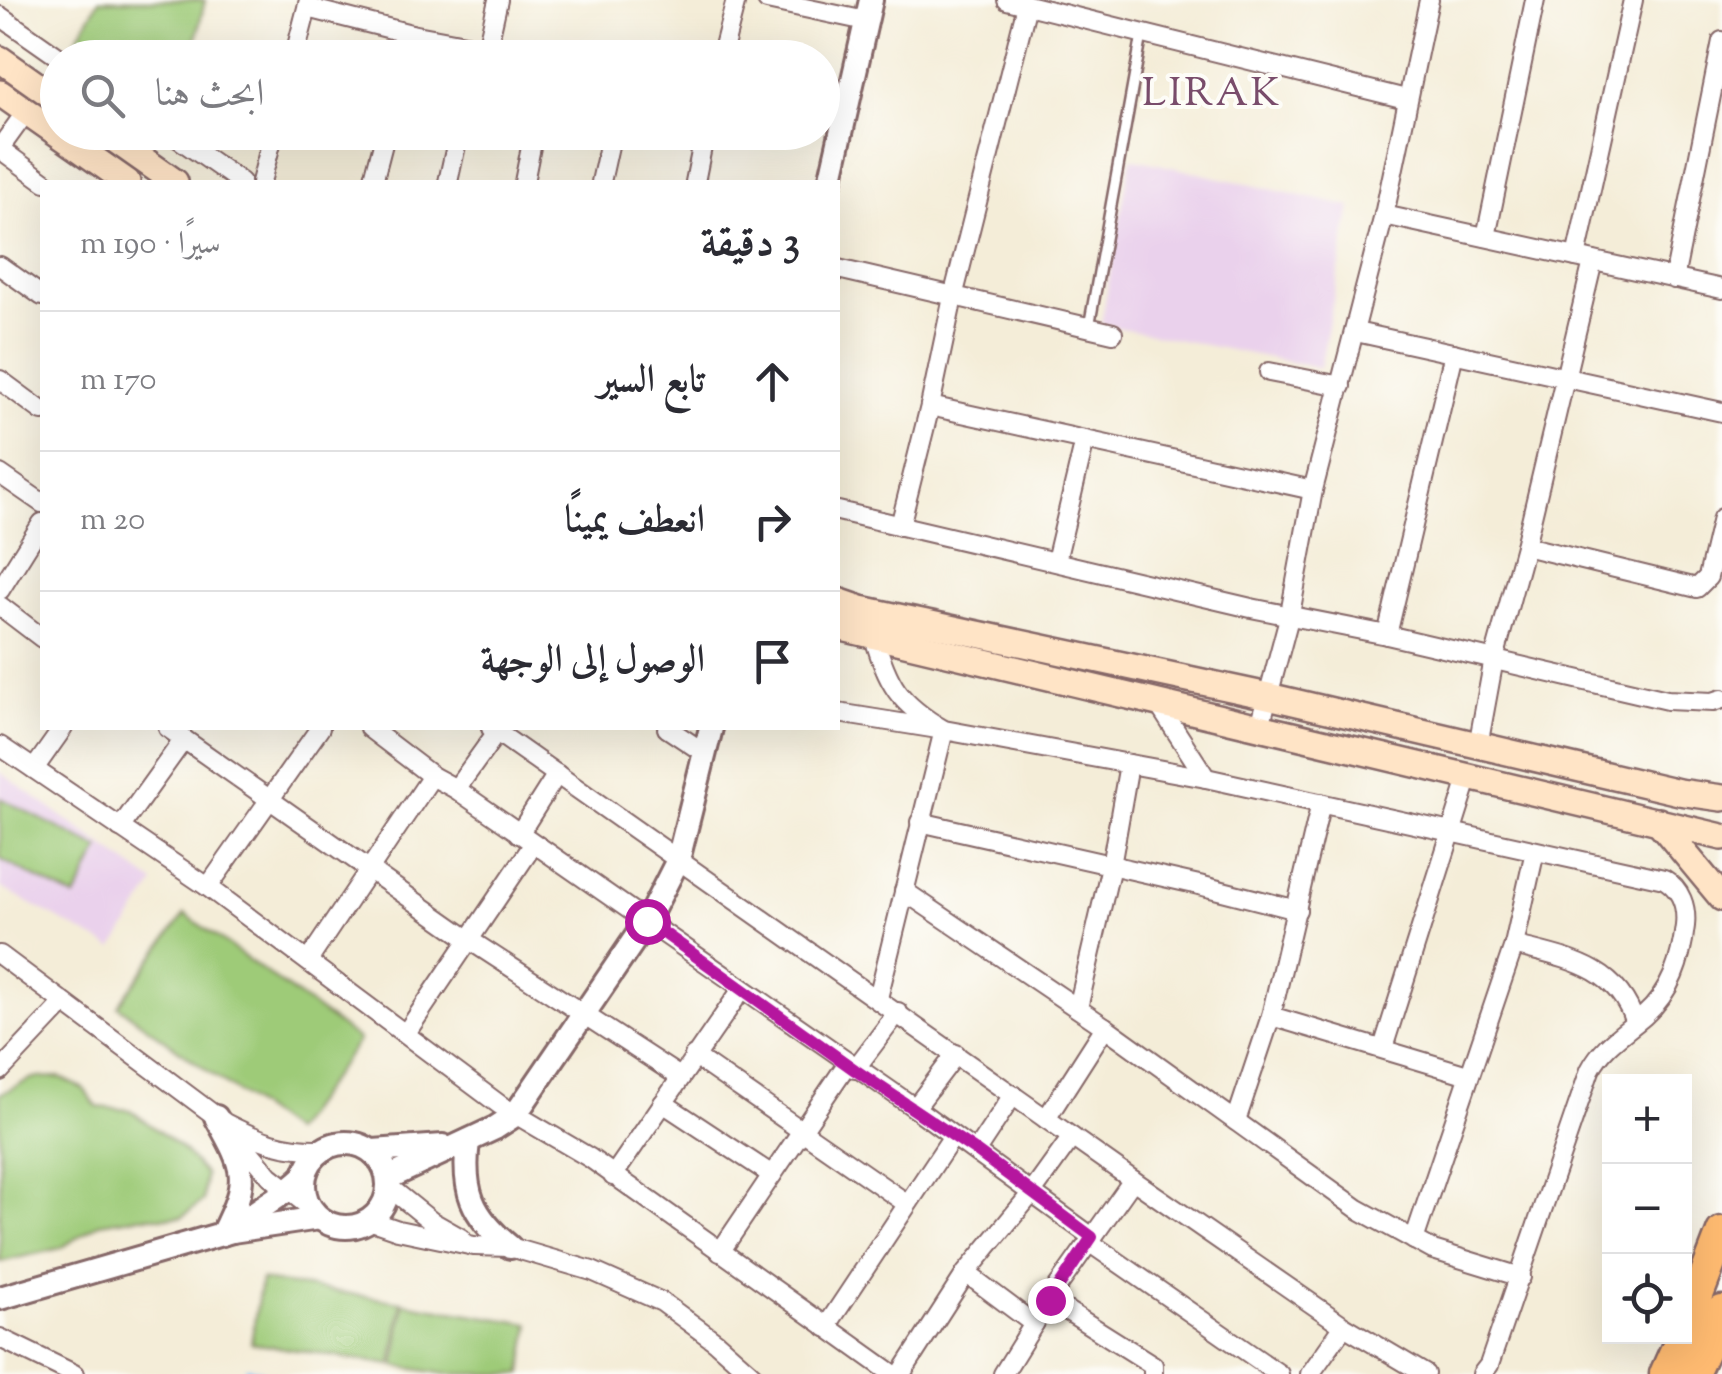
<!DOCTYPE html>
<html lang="ar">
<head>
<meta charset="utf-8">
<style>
  body { margin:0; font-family:"Sorts Mill Goudy",Amiri,serif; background:#f7f7f7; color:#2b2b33; direction:rtl }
  .controls { position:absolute; right:30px; bottom:30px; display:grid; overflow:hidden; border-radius:0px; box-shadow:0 10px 40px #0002 }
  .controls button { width:90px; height:90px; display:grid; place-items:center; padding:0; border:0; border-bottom:2px solid #e1e1e2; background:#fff; color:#2b2b33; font:50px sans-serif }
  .stop { position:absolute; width:30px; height:30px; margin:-22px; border:8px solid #b5179e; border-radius:50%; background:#fff }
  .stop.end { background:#b5179e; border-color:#fff; box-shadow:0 2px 10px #0008 }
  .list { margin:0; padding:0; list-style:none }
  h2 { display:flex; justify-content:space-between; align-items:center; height:130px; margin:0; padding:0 40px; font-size:42px }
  h2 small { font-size:32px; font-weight:400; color:#7c7c81 }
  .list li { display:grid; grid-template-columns:65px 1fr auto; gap:30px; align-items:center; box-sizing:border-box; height:140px; padding:0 40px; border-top:2px solid #e1e1e2 }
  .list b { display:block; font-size:38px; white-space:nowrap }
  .list em { font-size:32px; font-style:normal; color:#7c7c81 }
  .icon { flex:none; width:55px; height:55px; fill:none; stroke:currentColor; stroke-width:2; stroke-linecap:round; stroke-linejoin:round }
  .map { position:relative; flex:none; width:1722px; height:1374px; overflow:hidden; direction:ltr }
  .search { position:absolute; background:#fff; box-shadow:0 10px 40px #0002; left:40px; top:40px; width:800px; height:110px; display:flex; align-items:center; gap:25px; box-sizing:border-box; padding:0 35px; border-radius:55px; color:#7c7c81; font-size:38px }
  .panel { position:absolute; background:#fff; box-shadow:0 10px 40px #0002; left:40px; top:180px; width:800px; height:550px; border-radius:0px; direction:rtl }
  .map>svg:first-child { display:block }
  .built { fill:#ead1ec }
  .green { fill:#9ecb78; stroke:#747552; stroke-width:2.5 }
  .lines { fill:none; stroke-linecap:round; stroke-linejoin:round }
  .stream { stroke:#80bbf2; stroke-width:6 }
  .service-casing { stroke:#866768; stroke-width:14 }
  .minor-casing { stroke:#866768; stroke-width:22 }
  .tertiary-casing { stroke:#866768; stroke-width:28 }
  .secondary-casing { stroke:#866768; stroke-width:30 }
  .trunk-casing { stroke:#866768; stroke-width:35 }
  .service { stroke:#fff; stroke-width:9 }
  .minor { stroke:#fff; stroke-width:18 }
  .tertiary { stroke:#fff; stroke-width:22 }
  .secondary { stroke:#ffe4c6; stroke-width:25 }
  .trunk { stroke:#ffbb71; stroke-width:30 }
  .route { stroke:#b5179e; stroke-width:12 }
  .labels { text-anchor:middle; stroke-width:8; stroke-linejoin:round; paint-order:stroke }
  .neighbourhood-label { font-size:40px; letter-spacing:2.5px; fill:#794c6b; stroke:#fdfcf7 }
</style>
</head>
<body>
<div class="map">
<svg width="1722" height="1374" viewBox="0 0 1722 1374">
  <rect width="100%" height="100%" fill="#fdfcf7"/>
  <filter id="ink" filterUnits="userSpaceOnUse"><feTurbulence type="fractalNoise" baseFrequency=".01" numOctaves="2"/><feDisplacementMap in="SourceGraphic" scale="20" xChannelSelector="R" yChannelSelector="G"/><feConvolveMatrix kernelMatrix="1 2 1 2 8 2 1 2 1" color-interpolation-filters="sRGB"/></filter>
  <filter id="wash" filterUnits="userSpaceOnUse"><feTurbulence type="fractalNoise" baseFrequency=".0048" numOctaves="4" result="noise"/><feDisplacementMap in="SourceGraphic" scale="40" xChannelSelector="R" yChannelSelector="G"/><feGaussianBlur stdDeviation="2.25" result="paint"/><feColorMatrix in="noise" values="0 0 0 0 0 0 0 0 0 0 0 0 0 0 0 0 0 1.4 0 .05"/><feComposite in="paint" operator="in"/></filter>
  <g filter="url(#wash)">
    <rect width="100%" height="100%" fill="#f4edd8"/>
    <g class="built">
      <path d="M1131 158 1351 207 1320 368 1101 324Z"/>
      <path d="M0 772 155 883 113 949 0 887Z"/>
    </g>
    <g class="green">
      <path d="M99 0H205L192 57H79L70 51Z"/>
      <path d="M0 798 100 849 75 898 0 859Z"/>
      <path d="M185 914 359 1040 292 1132 118 1006Z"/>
      <path d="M59 1077 84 1089 97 1107 130 1110 181 1148 205 1175 203 1201 182 1217H139L100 1223 61 1248 0 1262V1094L33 1078Z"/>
      <path d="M261 1280 402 1302 392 1365 251 1343Z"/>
      <path d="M404 1303 530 1324 522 1374H446L395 1366Z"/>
    </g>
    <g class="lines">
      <path class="stream" d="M248 1369 263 1374"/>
    </g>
  </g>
  <g filter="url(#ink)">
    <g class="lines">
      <defs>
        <path id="service" d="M1089 327 1142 35"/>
        <g id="minor">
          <path d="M767 0 866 21"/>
          <path d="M1007 0 1406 99"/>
          <path d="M308 8 411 34 540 58"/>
          <path d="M0 16 60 58"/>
          <path d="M487 49 498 0"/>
          <path d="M294 58 309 0"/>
          <path d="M405 58 411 34"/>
          <path d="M721 58 736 0"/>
          <path d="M169 132 241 182"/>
          <path d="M0 148 26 112"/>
          <path d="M0 149 45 182"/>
          <path d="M261 182 274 132"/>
          <path d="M373 182 386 132"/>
          <path d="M448 182 459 132"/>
          <path d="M524 182 534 132"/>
          <path d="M601 182 612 132"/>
          <path d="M695 182 705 132"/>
          <path d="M1384 215 1722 289"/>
          <path d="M1486 237 1535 0"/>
          <path d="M1576 257 1633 0"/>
          <path d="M0 266 42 296"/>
          <path d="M838 269 1113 333"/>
          <path d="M1674 279 1722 41"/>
          <path d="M1356 332 1722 412"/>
          <path d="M1454 353 1387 635 1667 700 1713 702 1722 699"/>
          <path d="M1269 372 1341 386"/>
          <path d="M0 380 42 411"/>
          <path d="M930 406 1313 490"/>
          <path d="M0 474 42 503"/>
          <path d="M838 511 1251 608 1387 635"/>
          <path d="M900 526 930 406 953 297 1027 5"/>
          <path d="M1525 546 1697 588 1708 577 1722 518"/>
          <path d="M1056 561 1085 440"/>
          <path d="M0 590 42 523"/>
          <path d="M0 606 42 638"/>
          <path d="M873 634C888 685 898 703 944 730L1206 778 1664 879C1681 889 1687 907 1685 926 1681 961 1671 992 1644 1016 1623 1034 1603 1045 1590 1070L1489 1365 1482 1374"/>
          <path d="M1157 702 1206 778"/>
          <path d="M838 713 944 730 878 998"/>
          <path d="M1260 726 1290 614 1313 490 1384 215 1429 0"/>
          <path d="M168 728 471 941 680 1077"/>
          <path d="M369 728 432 776 456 789 915 1108 1092 1237"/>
          <path d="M491 728 1133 1180 1344 1326 1425 1374"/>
          <path d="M667 728 706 754"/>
          <path d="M0 746 208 887 500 1105 590 1158 893 1374"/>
          <path d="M1478 746 1494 659 1525 546 1593 261"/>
          <path d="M34 769 63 728"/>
          <path d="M456 789 497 732"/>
          <path d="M920 822 1199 885 1297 910"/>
          <path d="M120 828 184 739"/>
          <path d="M519 834 557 774"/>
          <path d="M208 887 320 728"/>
          <path d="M904 891 1105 1027 1358 1209 1433 1250 1521 1277"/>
          <path d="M1514 945C1566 959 1617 965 1635 1023"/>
          <path d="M0 955 225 1123C260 1141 283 1150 323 1149"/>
          <path d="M308 961 432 776"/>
          <path d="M1078 1008 1111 866 1129 764"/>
          <path d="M1271 1016 1468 1075"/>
          <path d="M406 1033 533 845"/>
          <path d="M1383 1048 1469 776"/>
          <path d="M694 1056 906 1203"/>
          <path d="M855 1069 898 1012"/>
          <path d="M0 1071 64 1003"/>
          <path d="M663 1103 772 1175"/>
          <path d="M915 1108 956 1054"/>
          <path d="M1046 1119 1105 1027"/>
          <path d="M1236 1121 1271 1016 1321 803"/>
          <path d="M232 1131 270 1176 311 1208"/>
          <path d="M976 1151 1013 1095"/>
          <path d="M613 1176 742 989"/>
          <path d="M389 1187 431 1221 461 1238"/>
          <path d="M369 1220 398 1230 474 1246 510 1247 592 1271 662 1302 716 1342 752 1374"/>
          <path d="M1414 1240 1514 945 1535 851"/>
          <path d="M1089 1242 1279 1374"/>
          <path d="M720 1252 847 1064"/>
          <path d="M966 1273 1034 1324"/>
          <path d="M1050 1300 1153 1365V1374"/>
          <path d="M826 1327 953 1136"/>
          <path d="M0 1338 74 1374"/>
          <path d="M901 1374 966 1273 1031 1194 1072 1137"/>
          <path d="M1003 1374 1053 1293 1133 1180"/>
          <path d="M1310 1374 1344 1326"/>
        </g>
        <g id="tertiary">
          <path d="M830 182 871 0"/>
          <path d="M216 1117C246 1171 250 1178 222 1234"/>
          <path d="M468 1141C462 1190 471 1215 510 1247"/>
          <circle cx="346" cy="1185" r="42"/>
          <path d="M373 1151 443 1146"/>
          <path d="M388 1178 495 1128 515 1115 647 921 678 860 711 728"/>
          <path d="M232 1231C254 1209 282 1198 304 1176"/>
          <path d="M0 1298 232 1231 319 1218"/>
        </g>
        <g id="secondary">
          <path d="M0 59 58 100"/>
          <path d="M0 93 127 182"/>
          <path d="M104 132 175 182"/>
          <path d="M838 601 861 609 1268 696 1679 792 1722 798"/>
          <path d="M838 627 1722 837"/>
          <path d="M1658 821 1722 898"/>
        </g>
        <g id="trunk">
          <path d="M1684 1332 1722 1232"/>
          <path d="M1665 1374 1682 1336"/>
          <path d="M1693 1374 1722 1311"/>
        </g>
      </defs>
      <use href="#service" class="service-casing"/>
      <use href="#minor" class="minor-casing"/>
      <use href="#tertiary" class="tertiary-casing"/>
      <use href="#secondary" class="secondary-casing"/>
      <use href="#trunk" class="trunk-casing"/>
      <use href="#service" class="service"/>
      <use href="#minor" class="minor"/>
      <use href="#tertiary" class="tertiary"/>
      <use href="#secondary" class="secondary"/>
      <use href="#trunk" class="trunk"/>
    </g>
  </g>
  <g class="lines" filter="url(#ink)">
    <path class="route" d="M647 921 855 1070 976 1151 1092 1237 1050 1300"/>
  </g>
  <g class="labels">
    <g class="neighbourhood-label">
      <text x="1212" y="105">LIRAK</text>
    </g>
  </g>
</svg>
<div class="controls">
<button>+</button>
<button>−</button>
<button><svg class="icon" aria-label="locate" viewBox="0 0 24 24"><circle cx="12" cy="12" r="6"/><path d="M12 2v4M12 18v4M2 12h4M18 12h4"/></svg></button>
</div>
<div class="stop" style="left:647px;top:921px"></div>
<div class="stop end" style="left:1050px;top:1300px"></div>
<div class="search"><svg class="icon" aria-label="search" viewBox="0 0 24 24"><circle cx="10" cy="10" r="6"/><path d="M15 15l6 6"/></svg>ابحث هنا</div>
<section class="panel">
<h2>3 دقيقة<small>سيرًا · 190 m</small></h2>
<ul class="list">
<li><svg class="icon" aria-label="ahead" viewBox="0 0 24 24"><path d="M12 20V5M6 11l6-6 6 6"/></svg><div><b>تابع السير</b></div><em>170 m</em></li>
<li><svg class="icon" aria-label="right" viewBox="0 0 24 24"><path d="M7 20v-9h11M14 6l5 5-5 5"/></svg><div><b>انعطف يمينًا</b></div><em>20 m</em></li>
<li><svg class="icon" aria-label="arrive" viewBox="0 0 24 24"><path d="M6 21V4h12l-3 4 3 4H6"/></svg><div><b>الوصول إلى الوجهة</b></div></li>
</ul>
</section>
</div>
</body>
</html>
